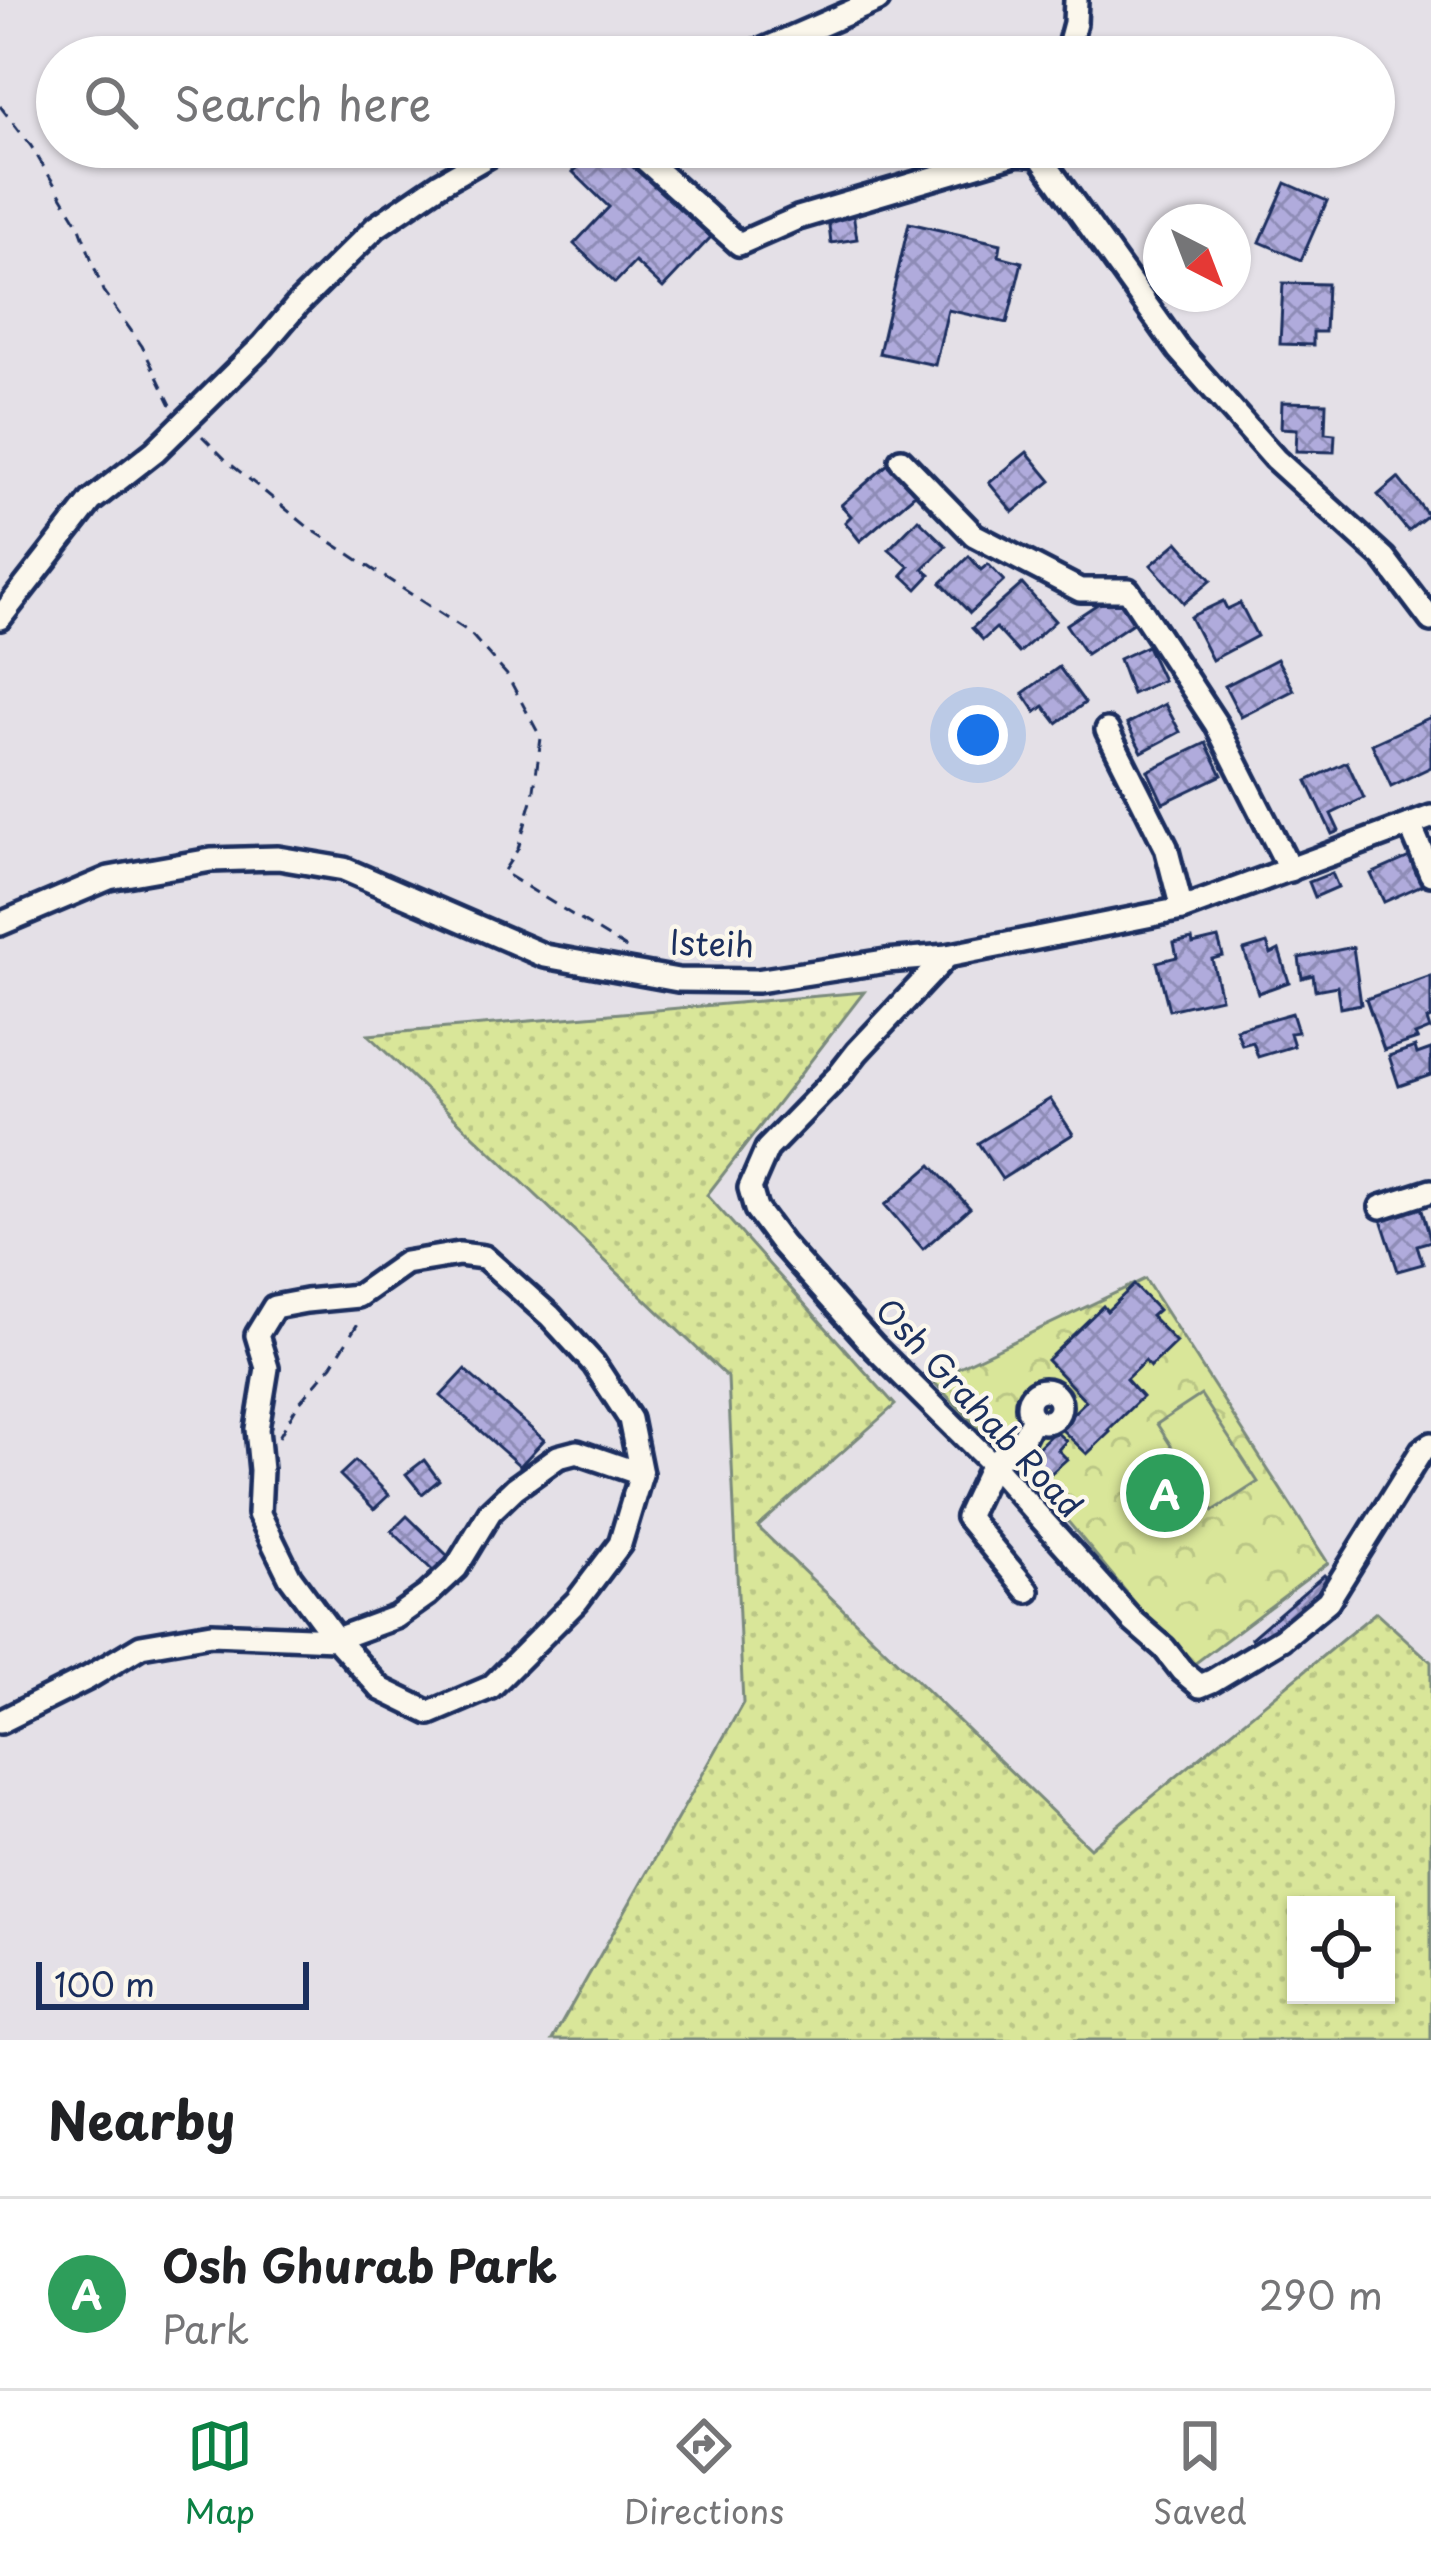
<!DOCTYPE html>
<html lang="en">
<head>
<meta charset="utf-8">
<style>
  body { margin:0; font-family:"Playpen Sans",sans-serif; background:#f6f6f6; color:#202124 }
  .controls { position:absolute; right:36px; bottom:36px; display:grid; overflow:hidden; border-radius:0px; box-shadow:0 3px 9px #0004 }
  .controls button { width:108px; height:108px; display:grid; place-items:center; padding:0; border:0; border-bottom:3px solid #e0e0e0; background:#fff; color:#202124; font:60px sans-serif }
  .compass { position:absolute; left:1143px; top:204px; width:108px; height:108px; border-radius:50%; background:#fff; box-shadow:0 3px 9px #0004; rotate:138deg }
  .scale { position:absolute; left:36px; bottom:30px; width:273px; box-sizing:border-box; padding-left:12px; border:6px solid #1b2f5e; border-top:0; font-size:33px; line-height:42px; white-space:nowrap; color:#1b2f5e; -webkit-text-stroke:9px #fbf7ec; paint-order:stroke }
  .you { position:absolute; left:978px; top:735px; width:42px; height:42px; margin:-30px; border:9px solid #fff; border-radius:50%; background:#1a73e8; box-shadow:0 0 0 18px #1a73e833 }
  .badge { display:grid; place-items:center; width:78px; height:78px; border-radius:50%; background:#0b8043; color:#fff; font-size:39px; font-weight:700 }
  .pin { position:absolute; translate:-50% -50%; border:6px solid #fff; box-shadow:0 3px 12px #0006 }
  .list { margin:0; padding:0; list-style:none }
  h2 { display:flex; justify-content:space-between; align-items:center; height:156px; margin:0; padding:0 48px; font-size:51px }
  h2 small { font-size:39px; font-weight:400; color:#757577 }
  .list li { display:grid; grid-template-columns:78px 1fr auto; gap:36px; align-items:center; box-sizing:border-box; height:192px; padding:0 48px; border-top:3px solid #e0e0e0 }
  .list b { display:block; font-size:45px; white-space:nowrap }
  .list p { margin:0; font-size:39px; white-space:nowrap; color:#757577 }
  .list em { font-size:39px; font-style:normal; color:#757577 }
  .icon { flex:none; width:66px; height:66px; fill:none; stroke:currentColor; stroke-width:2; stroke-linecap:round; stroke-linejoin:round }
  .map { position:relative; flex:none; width:1431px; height:2040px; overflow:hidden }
  .search { position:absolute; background:#fff; box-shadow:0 3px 9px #0004; left:36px; right:36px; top:36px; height:132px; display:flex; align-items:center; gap:30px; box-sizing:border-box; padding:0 42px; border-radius:66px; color:#757577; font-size:45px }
  .sheet { height:348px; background:#fff }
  nav { display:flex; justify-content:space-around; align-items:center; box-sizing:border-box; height:168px; border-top:3px solid #e0e0e0; background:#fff; font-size:33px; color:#757577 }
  nav a { display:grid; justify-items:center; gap:6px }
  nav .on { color:#0b8043 }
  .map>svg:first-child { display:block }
  .grass { fill:url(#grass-dots); stroke:#7a8a7c; stroke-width:3; fill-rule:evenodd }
  .park { fill:url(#park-crowns); stroke:#7a8a7c; stroke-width:3 }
  .pitch { fill:#d9e699; stroke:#7a8a7c; stroke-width:3 }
  .building { fill:url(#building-cross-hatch); stroke:#1b2f5e; stroke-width:3 }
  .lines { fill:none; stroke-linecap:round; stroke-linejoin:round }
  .minor-casing { stroke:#1b2f5e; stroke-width:30 }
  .path { stroke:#1b2f5e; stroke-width:3; stroke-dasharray:12 9; stroke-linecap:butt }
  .minor { stroke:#fbf7ec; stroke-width:21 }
  .labels { text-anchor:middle; stroke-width:9; stroke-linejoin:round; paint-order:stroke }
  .street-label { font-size:33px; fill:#1b2f5e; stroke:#fbf7ec }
</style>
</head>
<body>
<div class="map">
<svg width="1431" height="2040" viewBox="0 0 1431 2040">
  <defs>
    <pattern id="grass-dots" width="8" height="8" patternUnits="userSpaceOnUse" patternTransform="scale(3)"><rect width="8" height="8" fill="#d9e699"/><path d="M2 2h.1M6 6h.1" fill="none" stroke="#bac686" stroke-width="1.8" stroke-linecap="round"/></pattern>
    <pattern id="park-crowns" width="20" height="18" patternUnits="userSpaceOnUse" patternTransform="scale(3)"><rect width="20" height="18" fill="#d9e699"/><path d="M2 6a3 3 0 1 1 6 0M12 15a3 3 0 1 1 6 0" fill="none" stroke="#bac686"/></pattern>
    <pattern id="building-cross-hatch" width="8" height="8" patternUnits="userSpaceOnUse" patternTransform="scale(3)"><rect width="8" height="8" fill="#b0abdc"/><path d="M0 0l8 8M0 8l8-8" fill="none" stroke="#8e8cb6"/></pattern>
  </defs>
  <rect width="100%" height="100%" fill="#e4e0e7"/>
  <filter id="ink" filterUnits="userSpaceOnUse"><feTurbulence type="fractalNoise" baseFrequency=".00833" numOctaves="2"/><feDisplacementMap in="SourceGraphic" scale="24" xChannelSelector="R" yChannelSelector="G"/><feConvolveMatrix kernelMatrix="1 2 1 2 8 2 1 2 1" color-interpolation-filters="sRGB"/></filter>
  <g filter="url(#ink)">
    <path class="grass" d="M864 992 707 1195 895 1405 758 1527 1090 1848 1376 1612 1431 1662V2040H552L743 1703 728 1378 368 1035ZM1296 1905H1386V1995H1296Z"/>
    <path class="park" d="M1145 1279 1328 1563 1189 1668 1070 1524 932 1380Z"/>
    <path class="pitch" d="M1201 1395 1258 1482 1213 1511 1157 1424Z"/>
    <g class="building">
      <path d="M598 147H619L711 237 663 288 635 262 615 283 574 244 609 207 573 172Z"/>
      <path d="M1286 183 1327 201 1301 260 1260 242Z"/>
      <path d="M853 213 857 239 831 243 828 217Z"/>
      <path d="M909 223 1001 244 999 256 1022 262 1007 323 948 310 935 365 879 353Z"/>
      <path d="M1283 283 1327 284 1325 332H1313V345L1280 344Z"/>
      <path d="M1282 402 1326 403 1325 433 1335 434 1334 452 1296 451 1297 429 1281 428Z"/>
      <path d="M1027 452 1051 481 1013 512 989 483Z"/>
      <path d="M889 463 915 494 860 541 845 522 851 516 841 505Z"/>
      <path d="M1398 478 1428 515 1408 531 1378 495Z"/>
      <path d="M918 519 946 546 923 569 930 575 917 589 902 575 909 567 889 549Z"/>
      <path d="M1178 542 1211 580 1184 603 1151 565Z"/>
      <path d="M969 556 981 570 988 564 1004 581 970 613 941 583Z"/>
      <path d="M1022 584 1055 621 1019 653 996 628 983 640 972 628Z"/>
      <path d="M1114 593 1134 622 1086 654 1066 625Z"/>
      <path d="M1223 601 1227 609 1240 603 1257 636 1212 660 1190 617Z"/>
      <path d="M1147 646 1163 680 1132 694 1119 659Z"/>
      <path d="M1277 659 1294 690 1241 717 1225 686Z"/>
      <path d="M1059 667 1085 703 1057 723 1044 706 1036 712 1023 693Z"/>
      <path d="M1165 704 1180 732 1142 752 1127 724Z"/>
      <path d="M1431 717V767L1391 786 1372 744Z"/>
      <path d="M1206 743 1222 775 1163 803 1148 771Z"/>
      <path d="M1347 762 1364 798 1331 814 1339 831 1332 834 1307 781Z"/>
      <path d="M1414 855 1426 883 1384 902 1371 874Z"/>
      <path d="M1332 873 1338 887 1315 897 1309 882Z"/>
      <path d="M1218 938 1223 956 1212 959 1221 998 1169 1010 1157 962 1177 957 1174 943 1192 939 1193 944Z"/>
      <path d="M1267 943 1271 954 1279 950 1289 982 1258 993 1244 950Z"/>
      <path d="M1353 947 1361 1004 1340 1008 1337 986 1315 990 1313 975 1302 978 1299 958Z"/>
      <path d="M1431 976V1018L1427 1020 1430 1029 1415 1035 1417 1039 1384 1050 1366 999Z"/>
      <path d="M1292 1013 1298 1032 1290 1033 1294 1046 1258 1057 1253 1042 1242 1045 1236 1029Z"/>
      <path d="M1415 1047 1417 1054 1431 1049V1075L1399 1086 1389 1056Z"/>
      <path d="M1050 1099 1073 1134 1002 1179 978 1143Z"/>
      <path d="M931 1165 970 1208 923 1249 885 1205Z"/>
      <path d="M1421 1207 1431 1241 1417 1245 1423 1264 1398 1271 1381 1219Z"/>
      <path d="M1134 1285 1158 1310 1151 1316 1176 1342 1150 1367 1145 1361 1126 1379 1142 1397 1108 1430 1110 1432 1087 1454 1059 1427 1086 1401 1047 1360 1103 1306 1107 1311Z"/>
      <path d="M465 1370 544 1440 520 1466 441 1396Z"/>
      <path d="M1055 1431 1066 1441 1058 1450 1067 1459 1049 1475 1030 1455Z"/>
      <path d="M424 1460 439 1480 422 1494 406 1474Z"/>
      <path d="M355 1461 389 1495 374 1509 340 1475Z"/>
      <path d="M407 1516 450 1558 435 1573 392 1531Z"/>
      <path d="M1324 1575 1332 1584 1258 1647 1251 1638Z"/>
    </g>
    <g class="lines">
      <defs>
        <g id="minor">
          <path d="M723 57 763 50 878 0"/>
          <path d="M1066 57 1075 23 1076 0"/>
          <path d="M631 147 739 244 798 218 1018 153 1039 155 1178 349 1275 459 1384 558 1431 620"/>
          <path d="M901 460 974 535 1080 590H1128L1216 724 1290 870"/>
          <path d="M0 618 91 501 155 451 263 345 298 304 376 227 441 183 504 147"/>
          <path d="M1107 730 1166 847 1182 909"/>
          <path d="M1410 825 1431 874"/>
          <path d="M0 924 109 878 211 860 278 858 344 869 545 956 678 980 757 981 886 961 947 956 1182 909 1431 817"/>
          <path d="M947 956 857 1052 839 1075 767 1149 750 1188 756 1209 782 1244 874 1347 992 1464 1133 1621 1164 1648 1182 1671 1200 1686 1212 1681 1282 1639 1328 1601 1422 1450 1431 1444"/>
          <path d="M1381 1207 1431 1191"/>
          <path d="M459 1254 484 1257 550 1316 594 1364 630 1419 641 1474 620 1544 577 1601 491 1687 430 1713 381 1689 336 1639 290 1577 259 1514 261 1470 257 1429 267 1368 257 1335 274 1307 306 1301 358 1296 405 1263Z"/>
          <circle cx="1044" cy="1406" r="16"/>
          <path d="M1028 1591 967 1517 992 1464 1023 1438 1033 1418"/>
          <path d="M0 1722 88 1678 141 1646 211 1634 336 1639 396 1617 427 1595 456 1568 490 1512 515 1488 558 1457 577 1452 641 1474"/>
        </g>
      </defs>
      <use href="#minor" class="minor-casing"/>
      <g class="path">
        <path d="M0 106 31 146 79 225 103 291 142 346 171 405"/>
        <path d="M202 436 228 462 308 527 469 632 507 675 541 738 533 797 518 849 503 872 631 951"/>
        <path d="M279 1437 298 1404 332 1365 362 1317"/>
      </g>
      <use href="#minor" class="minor"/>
    </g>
  </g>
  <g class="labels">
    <g class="street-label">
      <text transform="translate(712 944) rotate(2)" y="12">Isteih</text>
      <text transform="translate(979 1408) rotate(47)" y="12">Osh Grahab Road</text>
    </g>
  </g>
</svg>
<div class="controls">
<button><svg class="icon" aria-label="locate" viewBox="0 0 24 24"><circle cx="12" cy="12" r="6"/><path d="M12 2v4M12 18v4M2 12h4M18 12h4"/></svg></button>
</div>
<svg class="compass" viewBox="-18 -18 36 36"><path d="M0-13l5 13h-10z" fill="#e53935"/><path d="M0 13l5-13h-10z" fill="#757577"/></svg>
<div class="scale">100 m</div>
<div class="you"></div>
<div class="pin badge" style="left:1165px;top:1493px;background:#2e9e5b">A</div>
<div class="search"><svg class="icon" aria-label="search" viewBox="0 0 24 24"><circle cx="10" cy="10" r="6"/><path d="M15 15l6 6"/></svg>Search here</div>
</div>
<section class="sheet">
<h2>Nearby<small></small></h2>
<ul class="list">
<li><span class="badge" style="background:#2e9e5b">A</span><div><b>Osh Ghurab Park</b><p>Park</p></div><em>290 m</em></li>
</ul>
</section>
<nav>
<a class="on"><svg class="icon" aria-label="map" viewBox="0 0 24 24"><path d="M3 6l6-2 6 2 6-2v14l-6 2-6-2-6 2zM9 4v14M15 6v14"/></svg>Map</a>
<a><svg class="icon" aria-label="directions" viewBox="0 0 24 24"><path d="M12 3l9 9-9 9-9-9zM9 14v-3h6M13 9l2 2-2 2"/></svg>Directions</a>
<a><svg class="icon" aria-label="saved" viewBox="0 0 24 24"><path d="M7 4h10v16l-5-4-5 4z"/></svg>Saved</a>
</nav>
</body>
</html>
